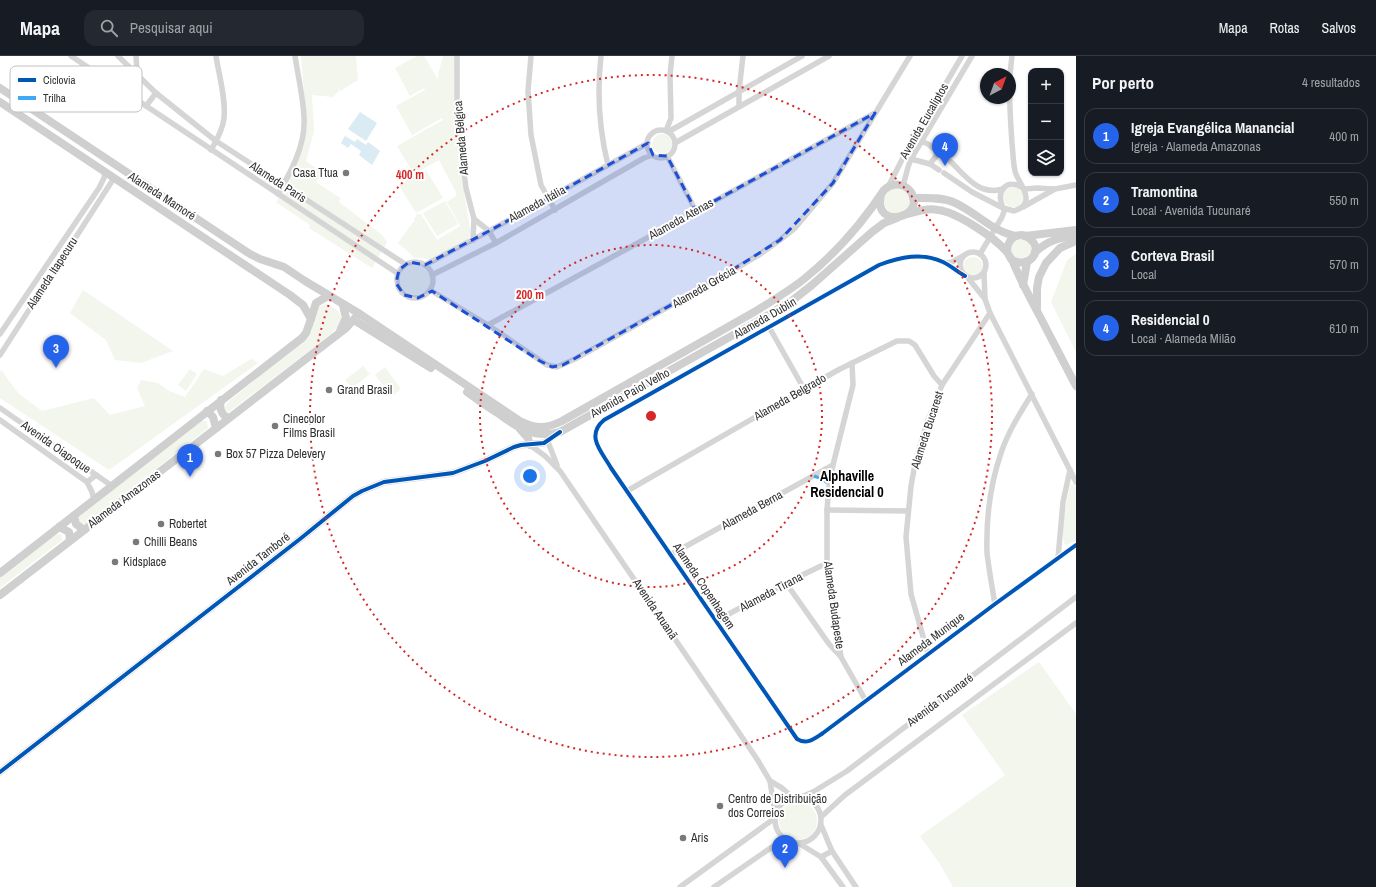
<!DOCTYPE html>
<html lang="pt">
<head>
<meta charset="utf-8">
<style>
  body { margin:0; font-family:"Archivo Narrow",sans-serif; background:#242831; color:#f1f3f6 }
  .controls { position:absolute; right:12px; top:12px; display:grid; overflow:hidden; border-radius:8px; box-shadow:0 1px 3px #0004 }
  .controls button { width:36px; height:36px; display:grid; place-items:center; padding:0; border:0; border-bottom:1px solid #363941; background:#171b24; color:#f1f3f6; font:20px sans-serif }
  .compass { position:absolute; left:980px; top:12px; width:36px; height:36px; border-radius:50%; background:#171b24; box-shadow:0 1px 3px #0004; rotate:41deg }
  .you { position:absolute; left:530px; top:420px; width:14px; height:14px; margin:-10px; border:3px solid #fff; border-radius:50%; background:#1a73e8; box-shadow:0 0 0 6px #1a73e833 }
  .badge { display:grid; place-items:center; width:26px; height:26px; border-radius:50%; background:#2563eb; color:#fff; font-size:13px; font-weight:700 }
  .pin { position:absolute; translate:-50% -33px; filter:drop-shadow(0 1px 2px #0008) }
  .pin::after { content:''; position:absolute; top:21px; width:14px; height:12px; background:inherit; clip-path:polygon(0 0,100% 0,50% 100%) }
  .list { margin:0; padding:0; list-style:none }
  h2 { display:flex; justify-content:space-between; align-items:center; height:52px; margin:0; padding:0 16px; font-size:17px }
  h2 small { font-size:13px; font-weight:400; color:#9ea1a6 }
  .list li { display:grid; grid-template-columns:26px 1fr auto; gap:12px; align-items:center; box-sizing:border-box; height:56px; margin:0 8px 8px; padding:0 8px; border:1px solid #363941; border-radius:12px }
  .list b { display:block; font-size:15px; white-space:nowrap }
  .list p { margin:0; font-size:13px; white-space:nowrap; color:#9ea1a6 }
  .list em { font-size:13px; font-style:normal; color:#9ea1a6 }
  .icon { flex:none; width:22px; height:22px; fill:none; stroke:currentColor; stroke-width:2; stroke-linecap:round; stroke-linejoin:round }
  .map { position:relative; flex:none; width:1076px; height:831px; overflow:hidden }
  header { display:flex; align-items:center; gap:24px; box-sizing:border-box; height:56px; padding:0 20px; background:#171b24; border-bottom:1px solid #363941 }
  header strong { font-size:19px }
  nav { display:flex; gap:22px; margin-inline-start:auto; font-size:14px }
  .search { width:280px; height:36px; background:#242831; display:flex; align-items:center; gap:10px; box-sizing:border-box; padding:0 14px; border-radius:12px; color:#9ea1a6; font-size:15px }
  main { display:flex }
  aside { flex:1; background:#171b24 }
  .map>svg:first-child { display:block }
  .green { fill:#f2f6ed }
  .water { fill:#daebf3 }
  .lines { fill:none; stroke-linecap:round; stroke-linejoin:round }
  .minor { stroke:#d5d5d5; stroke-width:5.5 }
  .tertiary { stroke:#d5d5d5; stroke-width:7 }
  .secondary { stroke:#cfcfcf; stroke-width:8 }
  .quiet { stroke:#3fa9f5; stroke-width:3; stroke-dasharray:6 3; stroke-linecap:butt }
  .cycleway-casing { stroke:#fff; stroke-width:6 }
  .cycleway { stroke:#0057b8; stroke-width:4 }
  .marked { fill:#1d4ed8; fill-opacity:0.2; stroke:#1d4ed8; stroke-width:3; stroke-dasharray:8 5; stroke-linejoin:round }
  .ring { fill:none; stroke:#d62828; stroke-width:2; stroke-dasharray:2 4 }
  .poi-dot { fill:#797979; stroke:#fff; stroke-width:1.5 }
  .labels { text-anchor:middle; stroke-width:4; stroke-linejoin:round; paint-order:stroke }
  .street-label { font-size:12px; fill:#313131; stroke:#fff }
  .poi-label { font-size:12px; fill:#313131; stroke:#fff; text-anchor:start }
  .quarter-label { font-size:14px; font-weight:bold; fill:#000; stroke:#fff }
  .key { fill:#fff; stroke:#c1c1c1; stroke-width:1 }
  .key-label { font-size:11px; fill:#313131 }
  .centre { fill:#d62828; stroke:#fff; stroke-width:2 }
  .ring-label { font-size:12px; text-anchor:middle; font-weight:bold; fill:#d62828; stroke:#fff; stroke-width:4; stroke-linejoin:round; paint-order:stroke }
</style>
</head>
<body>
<header>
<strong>Mapa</strong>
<div class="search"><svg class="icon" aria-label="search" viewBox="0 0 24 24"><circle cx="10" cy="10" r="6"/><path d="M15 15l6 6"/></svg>Pesquisar aqui</div>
<nav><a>Mapa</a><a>Rotas</a><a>Salvos</a></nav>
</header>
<main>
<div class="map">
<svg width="1076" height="831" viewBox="0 0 1076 831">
  <rect width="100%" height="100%" fill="#fff"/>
  <g class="green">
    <path d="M301 0H356L358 24 340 35 336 28H333H336L339 35 333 41 312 39 314 75 306 105 322 117 316 126 340 142 339 146 382 179 387 186 372 212 309 172 310 169 276 146 295 113 307 73Z"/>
    <path d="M417 0H424L438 24V19L443 0H455L454 58 461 118 471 178 467 184 430 204 422 202H414L410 197 398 187 414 165 420 169 414 164 417 158H421L437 184 460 170 447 146 456 140V136L439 104 414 118 397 90 443 64 442 62 412 79 396 50 425 34 434 50 424 32 410 40 395 12Z"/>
    <circle cx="662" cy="88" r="10"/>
    <path d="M426 114 443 142 416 157 399 129Z"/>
    <circle cx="1013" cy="141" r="10"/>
    <circle cx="897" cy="145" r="13"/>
    <path d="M445 145 458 168 437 180 423 157Z"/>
    <path d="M1025 182 1034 193 1029 203H1015C1006 189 1011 185 1025 182Z"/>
    <path d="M1076 198V296L1051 246 1067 204Z"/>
    <circle cx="973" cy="211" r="10"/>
    <circle cx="415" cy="224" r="15"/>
    <path d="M83 234 173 295 141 307 115 304 106 284 70 257Z"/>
    <path d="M326 248C333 250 343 256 341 265 339 270 334 274 331 278L229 356 224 353 228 346 309 280 319 251Z"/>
    <path d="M251 303 258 307 109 414 0 342V317L1 314 19 338 42 355 94 342 110 359 145 350 137 332 141 324 158 327 169 335 185 341 204 313 223 320Z"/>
    <path d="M363 310 370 318 352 332 345 324Z"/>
    <path d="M385 311 401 333 392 340 375 319Z"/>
    <path d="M190 313 197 318 186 335 178 329Z"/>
    <path d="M200 365H207L208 372 85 468 82 467 78 463 81 459Z"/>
    <path d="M1072 428H1074L1076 431V484C1072 487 1069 489 1064 488 1061 468 1066 448 1070 429Z"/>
    <path d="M57 478H61L62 484 0 532V522Z"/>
    <path d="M1039 606 1076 658V831H953L940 808 920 780 1005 719 962 659Z"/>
    <circle cx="798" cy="765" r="19"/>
  </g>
  <g class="water">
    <path d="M360 56 377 67 366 85 348 73Z"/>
    <path d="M345 80 355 86 357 83 366 89 368 86 380 95 372 109 359 99 361 95 351 88 348 92 341 87Z"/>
  </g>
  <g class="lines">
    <g class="minor">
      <path d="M71 0 397 217"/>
      <path d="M118 0 156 37 216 85 405 208"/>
      <path d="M136 0 137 17"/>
      <path d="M457 0V63L466 132 474 163 473 184"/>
      <path d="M531 0 528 35 531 79 541 129 555 154"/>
      <path d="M601 0C597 36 599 73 608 109"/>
      <path d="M1012 0C1008 28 1010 58 1012 87 1013 96 1013 106 1015 115 1017 124 1027 134 1026 143 1026 150 1020 153 1014 155L1003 152C995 136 1006 121 1023 132"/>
      <path d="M146 50 156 37"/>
      <path d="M739 50V35L743 0"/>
      <circle cx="661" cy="88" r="14"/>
      <path d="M666 75 671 62 670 19 672 0"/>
      <path d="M668 76 802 0"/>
      <path d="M914 82 928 88 946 102"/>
      <path d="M675 87 829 0"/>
      <path d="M211 94C217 84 223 72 224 62 226 42 219 20 216 0"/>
      <path d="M667 100 696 155"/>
      <path d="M911 103 930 108 939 114"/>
      <path d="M950 105C966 120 978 140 1003 133"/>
      <path d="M930 108 936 100 937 94"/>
      <path d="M944 117 972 136 1003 152"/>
      <path d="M903 130 908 111 911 103 972 0"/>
      <path d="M888 131 909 90 962 0"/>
      <path d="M1025 133 1037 132 1054 133"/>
      <path d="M278 138C291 116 306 88 304 61 303 41 298 20 295 0"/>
      <path d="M1023 151 1055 133 1076 129"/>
      <path d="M474 163 489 175 496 187"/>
      <circle cx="973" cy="209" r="13"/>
      <path d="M980 198 1002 161 1005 153"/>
      <circle cx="415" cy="224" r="18"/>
      <path d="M945 207 952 206 963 200"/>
      <path d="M425 209 489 175 648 87"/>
      <path d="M984 217 985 243 990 257 1076 426"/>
      <path d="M432 219 496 187 644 102 653 99"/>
      <path d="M965 220C958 216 951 210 943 206 922 196 900 201 879 209L604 364C585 380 602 396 611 412L797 683C807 689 814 683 823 677L995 548 1076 489"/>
      <path d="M968 222 985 243"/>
      <path d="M430 234 488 269 547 309 557 311 575 303 718 223 759 199 780 184 795 172 833 127 910 0"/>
      <path d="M488 269 875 57"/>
      <path d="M769 271 804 333"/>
      <path d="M0 278 99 132 104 122 105 116"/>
      <path d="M0 299 114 122"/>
      <path d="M852 307 853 329 833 409 829 429 827 454V507L841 601 866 645"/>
      <path d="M0 352 112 430"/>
      <path d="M0 364 87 426 92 436 94 444"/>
      <path d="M548 386 557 409"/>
      <path d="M530 389 545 400 560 415 757 703 770 725 775 757"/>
      <path d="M87 426 96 419"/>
      <path d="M627 435 804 333 840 313 897 285H909L915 289 934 320 942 329"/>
      <path d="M827 454 908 455"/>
      <path d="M670 499 833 409"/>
      <path d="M1058 502 1063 446 1070 414"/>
      <path d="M786 527 829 588 841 601"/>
      <path d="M995 548C992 531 989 514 987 497 986 464 990 429 1001 397 1008 376 1020 357 1032 338"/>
      <path d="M716 565 786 527 827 507"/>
      <path d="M928 598 911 538 906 481 911 430 916 403 927 367 942 329 990 257"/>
      <path d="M770 725 782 732 793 742"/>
      <circle cx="798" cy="764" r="23"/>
      <path d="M801 741 813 736 847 715 1076 541"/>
      <path d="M821 761 845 739 1076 567"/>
      <path d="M821 769 832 795 856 831"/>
      <path d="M800 788 821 801 843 831"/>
      <path d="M821 801 832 795"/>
      <path d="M680 831 775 762"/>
      <path d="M714 831 772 791 782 787H791"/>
    </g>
    <path class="tertiary" d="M0 716 300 483 353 440 362 435 384 426 453 417 485 405 514 391 521 389 544 387 559 376"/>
    <g class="secondary">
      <path d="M0 32 250 198 260 203 284 211 305 225 360 258 520 365C536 373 546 373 562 365L756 255C772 245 789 235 804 223 834 199 863 166 884 134 892 127 904 126 911 136 927 163 872 174 881 139"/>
      <path d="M0 46 290 239 303 249 311 263 306 277 302 282 0 517"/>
      <path d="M913 142C926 142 941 141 953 146 975 155 992 176 1016 180"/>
      <path d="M907 158C918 155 928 152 938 154 957 156 995 182 1007 196"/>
      <path d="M1025 180 1076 174"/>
      <path d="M1035 196C1049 184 1058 182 1076 180"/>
      <path d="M1011 203C1028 215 1045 194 1030 183 1026 179 1021 178 1016 180 1010 183 1007 189 1007 195 1008 199 1011 202 1013 206 1020 223 1028 238 1037 255 1050 280 1063 305 1076 330"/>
      <path d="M1023 229 1027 206"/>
      <path d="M1037 253V232L1039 221 1046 207 1060 192 1076 185"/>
      <path d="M311 263 316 247 328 240"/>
      <path d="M354 264 431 312"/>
      <path d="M340 275 346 262 343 249"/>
      <path d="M467 336C478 344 488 351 499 358 518 372 534 383 560 376L760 264 793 244 812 229 872 176 884 167 897 162"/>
      <path d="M221 344C219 353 221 358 228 362"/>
      <path d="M207 355 213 361 216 372"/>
      <path d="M520 373 528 382 530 389"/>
      <path d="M74 460 76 468 84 474"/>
      <path d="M59 471 69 476 70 484"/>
      <path d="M0 539 346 272 356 261"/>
    </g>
    <path class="quiet" d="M814 420 824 424 829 429"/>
    <defs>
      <g id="cycleway">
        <path d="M965 220C958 216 951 210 943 206 922 196 900 201 879 209L604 364C585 380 602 396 611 412L797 683C807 689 814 683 823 677L995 548 1076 489"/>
        <path d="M0 716 300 483 353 440 362 435 384 426 453 417 485 405 514 391 521 389 544 387 560 376"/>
      </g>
    </defs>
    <use href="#cycleway" class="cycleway-casing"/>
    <use href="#cycleway" class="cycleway"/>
  </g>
  <path class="marked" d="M875 57 833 127 780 184 718 223 563 309 552 311 540 305 432 235 418 242 404 239 396 227 399 214 409 206 425 209 489 175 648 87 653 99 667 100 696 155Z"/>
  <g class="ring">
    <circle cx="651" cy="360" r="171"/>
    <circle cx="651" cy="360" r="341"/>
  </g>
  <g class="poi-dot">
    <circle cx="346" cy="117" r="4"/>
    <circle cx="329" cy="334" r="4"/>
    <circle cx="275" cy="370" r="4"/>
    <circle cx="218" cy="398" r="4"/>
    <circle cx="161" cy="468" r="4"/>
    <circle cx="136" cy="486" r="4"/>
    <circle cx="115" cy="506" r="4"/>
    <circle cx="720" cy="750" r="4"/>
    <circle cx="683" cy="782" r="4"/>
  </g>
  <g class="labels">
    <g class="street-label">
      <text transform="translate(924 65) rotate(-60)" y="4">Avenida Eucaliptos</text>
      <text transform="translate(461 82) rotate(-95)" y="4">Alameda Bélgica</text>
      <text transform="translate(278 126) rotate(33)" y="4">Alameda Paris</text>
      <text transform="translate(162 140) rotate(33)" y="4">Alameda Mamoré</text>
      <text transform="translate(537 148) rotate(-29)" y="4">Alameda Itália</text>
      <text transform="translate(681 163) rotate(-29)" y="4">Alameda Atenas</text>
      <text transform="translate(52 217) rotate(-57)" y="4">Alameda Itapecuru</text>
      <text transform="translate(704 231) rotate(-30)" y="4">Alameda Grécia</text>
      <text transform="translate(765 262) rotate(-30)" y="4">Alameda Dublin</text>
      <text transform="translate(630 337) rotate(-29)" y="4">Avenida Paiol Velho</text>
      <text transform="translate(790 341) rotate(-30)" y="4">Alameda Belgrado</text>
      <text transform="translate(927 374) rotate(-72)" y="4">Alameda Bucarest</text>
      <text transform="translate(56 391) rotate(35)" y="4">Avenida Oiapoque</text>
      <text transform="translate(124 443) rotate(-37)" y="4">Alameda Amazonas</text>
      <text transform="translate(752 454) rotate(-29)" y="4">Alameda Berna</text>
      <text transform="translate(258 503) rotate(-38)" y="4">Avenida Tamboré</text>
      <text transform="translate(704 530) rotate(56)" y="4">Alameda Copenhagem</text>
      <text transform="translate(771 536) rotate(-28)" y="4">Alameda Tirana</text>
      <text transform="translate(834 549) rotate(82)" y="4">Alameda Budapeste</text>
      <text transform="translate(655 553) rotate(56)" y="4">Avenida Aruanã</text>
      <text transform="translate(931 583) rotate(-37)" y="4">Alameda Munique</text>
      <text transform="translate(940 644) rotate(-37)" y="4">Avenida Tucunaré</text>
    </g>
    <g class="poi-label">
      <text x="338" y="121" text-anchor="end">Casa Ttua</text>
      <text x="337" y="338">Grand Brasil</text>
      <text x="283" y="367">Cinecolor<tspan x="283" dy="14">Films Brasil</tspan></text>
      <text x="226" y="402">Box 57 Pizza Delevery</text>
      <text x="169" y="472">Robertet</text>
      <text x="144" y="490">Chilli Beans</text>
      <text x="123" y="510">Kidsplace</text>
      <text x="728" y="747">Centro de Distribuição<tspan x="728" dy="14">dos Correios</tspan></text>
      <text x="691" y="786">Aris</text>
    </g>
    <g class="quarter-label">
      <text x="847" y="425">Alphaville<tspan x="847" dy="16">Residencial 0</tspan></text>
    </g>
  </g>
  <rect x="10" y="10" width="132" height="46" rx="6" class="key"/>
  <rect x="18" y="22" width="18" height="4" fill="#0057b8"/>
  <rect x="18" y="40" width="18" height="4" fill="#3fa9f5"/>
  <g class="key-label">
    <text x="43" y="28">Ciclovia</text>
    <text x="43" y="46">Trilha</text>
  </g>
  <circle cx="651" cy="360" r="6" class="centre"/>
  <g class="ring-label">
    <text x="410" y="123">400 m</text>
    <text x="530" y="243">200 m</text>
  </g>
</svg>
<div class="controls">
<button>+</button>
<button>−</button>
<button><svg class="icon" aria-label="layers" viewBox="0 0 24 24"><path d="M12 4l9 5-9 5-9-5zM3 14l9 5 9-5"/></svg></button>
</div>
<svg class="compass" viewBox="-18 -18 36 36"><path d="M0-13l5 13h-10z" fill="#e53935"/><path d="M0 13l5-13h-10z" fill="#9ea1a6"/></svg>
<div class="you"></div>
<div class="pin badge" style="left:190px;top:421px">1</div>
<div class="pin badge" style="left:785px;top:812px">2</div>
<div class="pin badge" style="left:56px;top:312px">3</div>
<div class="pin badge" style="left:945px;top:110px">4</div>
</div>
<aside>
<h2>Por perto<small>4 resultados</small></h2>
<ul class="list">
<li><span class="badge">1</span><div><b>Igreja Evangélica Manancial</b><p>Igreja · Alameda Amazonas</p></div><em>400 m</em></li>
<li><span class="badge">2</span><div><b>Tramontina</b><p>Local · Avenida Tucunaré</p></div><em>550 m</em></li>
<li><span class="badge">3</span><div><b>Corteva Brasil</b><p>Local</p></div><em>570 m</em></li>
<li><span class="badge">4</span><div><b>Residencial 0</b><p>Local · Alameda Milão</p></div><em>610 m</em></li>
</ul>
</aside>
</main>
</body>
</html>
